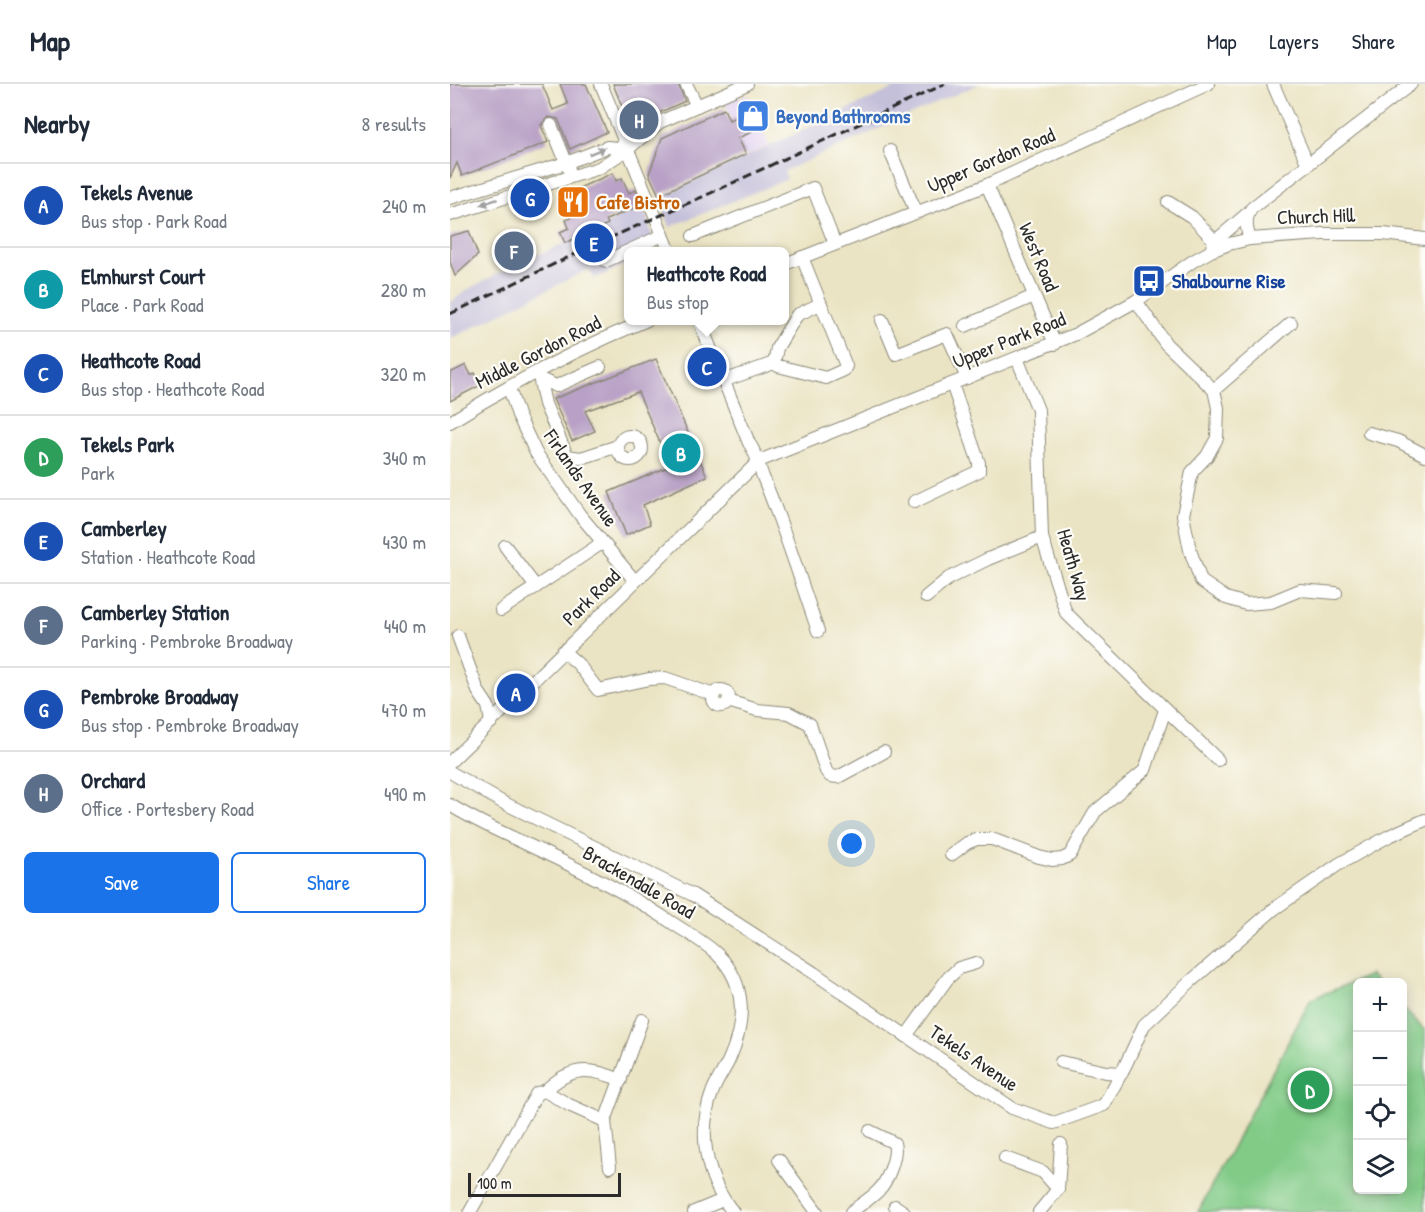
<!DOCTYPE html>
<html lang="en">
<head>
<meta charset="utf-8">
<style>
  body { margin:0; font-family:"Patrick Hand",sans-serif; background:#f6f6f7; color:#1f2937 }
  .controls { position:absolute; right:18px; bottom:18px; display:grid; overflow:hidden; border-radius:9px; box-shadow:0 3px 15px #0003 }
  .controls button { width:54px; height:54px; display:grid; place-items:center; padding:0; border:0; border-bottom:2px solid #e0e1e3; background:#fff; color:#1f2937; font:30px sans-serif }
  .scale { position:absolute; left:18px; bottom:15px; width:153px; box-sizing:border-box; padding-left:6px; border:3px solid #2b2b2b; border-top:0; font-size:16px; line-height:21px; white-space:nowrap; color:#2b2b2b; -webkit-text-stroke:4px #fdfcf7; paint-order:stroke }
  .you { position:absolute; left:402px; top:760px; width:21px; height:21px; margin:-15px; border:4px solid #fff; border-radius:50%; background:#1a73e8; box-shadow:0 0 0 9px #1a73e833 }
  .badge { display:grid; place-items:center; width:39px; height:39px; border-radius:50%; background:#1a73e8; color:#fff; font-size:20px; font-weight:700 }
  .pin { position:absolute; translate:-50% -50%; border:3px solid #fff; box-shadow:0 2px 6px #0006 }
  .popup { position:absolute; left:174px; top:163px; width:165px; height:78px; box-sizing:border-box; display:grid; place-content:center; border-radius:9px; background:#fff; filter:drop-shadow(0 2px 4px #0005); font-size:20px; white-space:nowrap; color:#747a83 }
  .popup b { font-size:22px; color:#1f2937 }
  .popup::after { content:''; position:absolute; left:50%; top:100%; margin-left:-12px; border:12px solid transparent; border-top-color:#fff }
  .list { margin:0; padding:0; list-style:none }
  h2 { display:flex; justify-content:space-between; align-items:center; height:78px; margin:0; padding:0 24px; font-size:26px }
  h2 small { font-size:20px; font-weight:400; color:#747a83 }
  .list li { display:grid; grid-template-columns:39px 1fr auto; gap:18px; align-items:center; box-sizing:border-box; height:84px; padding:0 24px; border-top:2px solid #e0e1e3 }
  .list b { display:block; font-size:22px; white-space:nowrap }
  .list p { margin:0; font-size:20px; white-space:nowrap; color:#747a83 }
  .list em { font-size:20px; font-style:normal; color:#747a83 }
  .actions { display:flex; gap:12px; padding:18px 24px }
  .actions a { flex:1; padding:14px 0; border:2px solid #1a73e8; border-radius:9px; text-align:center; font-size:21px; color:#1a73e8 }
  .actions .main { background:#1a73e8; color:#fff }
  .icon { flex:none; width:33px; height:33px; fill:none; stroke:currentColor; stroke-width:2; stroke-linecap:round; stroke-linejoin:round }
  .map { position:relative; flex:none; width:975px; height:1128px; overflow:hidden }
  header { display:flex; align-items:center; gap:36px; box-sizing:border-box; height:84px; padding:0 30px; background:#fff; border-bottom:2px solid #e0e1e3 }
  header strong { font-size:28px }
  nav { display:flex; gap:33px; margin-inline-start:auto; font-size:21px }
  main { display:flex }
  aside { flex:1; background:#fff }
  .map>svg:first-child { display:block }
  .built { fill:#e2d4f3 }
  .industrial { fill:#c5c0da }
  .green { fill:#81cb87; stroke:#567b59; stroke-width:1.5 }
  .building { fill:#b8a0c6 }
  .lines { fill:none; stroke-linecap:round; stroke-linejoin:round }
  .minor-casing { stroke:#8b8878; stroke-width:14 }
  .minor { stroke:#fff; stroke-width:12 }
  .rail { stroke:#2b2b2b; stroke-width:3; stroke-dasharray:9 4.5; stroke-linecap:butt }
  .oneway { fill:#a0a0a0 }
  .labels { text-anchor:middle; stroke-width:4.5; stroke-linejoin:round; paint-order:stroke }
  .shop-label { font-size:20px; font-weight:bold; fill:#366cbe; stroke:#fdfcf7; text-anchor:start }
  .street-label { font-size:20px; fill:#2b2b2b; stroke:#fdfcf7 }
  .food-label { font-size:20px; font-weight:bold; fill:#c56008; stroke:#fdfcf7; text-anchor:start }
  .transit-label { font-size:20px; font-weight:bold; fill:#164399; stroke:#fdfcf7; text-anchor:start }
</style>
</head>
<body>
<header>
<strong>Map</strong>
<nav><a>Map</a><a>Layers</a><a>Share</a></nav>
</header>
<main>
<aside>
<h2>Nearby<small>8 results</small></h2>
<ul class="list">
<li><span class="badge" style="background:#1a4fb4">A</span><div><b>Tekels Avenue</b><p>Bus stop · Park Road</p></div><em>240 m</em></li>
<li><span class="badge" style="background:#0f9aa8">B</span><div><b>Elmhurst Court</b><p>Place · Park Road</p></div><em>280 m</em></li>
<li><span class="badge" style="background:#1a4fb4">C</span><div><b>Heathcote Road</b><p>Bus stop · Heathcote Road</p></div><em>320 m</em></li>
<li><span class="badge" style="background:#2e9e5b">D</span><div><b>Tekels Park</b><p>Park</p></div><em>340 m</em></li>
<li><span class="badge" style="background:#1a4fb4">E</span><div><b>Camberley</b><p>Station · Heathcote Road</p></div><em>430 m</em></li>
<li><span class="badge" style="background:#5c6f8a">F</span><div><b>Camberley Station</b><p>Parking · Pembroke Broadway</p></div><em>440 m</em></li>
<li><span class="badge" style="background:#1a4fb4">G</span><div><b>Pembroke Broadway</b><p>Bus stop · Pembroke Broadway</p></div><em>470 m</em></li>
<li><span class="badge" style="background:#5c6f8a">H</span><div><b>Orchard</b><p>Office · Portesbery Road</p></div><em>490 m</em></li>
</ul>
<div class="actions"><a class="main">Save</a><a>Share</a></div>
</aside>
<div class="map">
<svg width="975" height="1128" viewBox="0 0 975 1128">
  <rect width="100%" height="100%" fill="#fdfcf7"/>
  <filter id="ink" filterUnits="userSpaceOnUse"><feTurbulence type="fractalNoise" baseFrequency=".0167" numOctaves="2"/><feDisplacementMap in="SourceGraphic" scale="12" xChannelSelector="R" yChannelSelector="G"/><feConvolveMatrix kernelMatrix="1 2 1 2 8 2 1 2 1" color-interpolation-filters="sRGB"/></filter>
  <filter id="wash" filterUnits="userSpaceOnUse"><feTurbulence type="fractalNoise" baseFrequency=".008" numOctaves="4" result="noise"/><feDisplacementMap in="SourceGraphic" scale="24" xChannelSelector="R" yChannelSelector="G"/><feGaussianBlur stdDeviation="1.35" result="paint"/><feColorMatrix in="noise" values="0 0 0 0 0 0 0 0 0 0 0 0 0 0 0 0 0 1.4 0 .05"/><feComposite in="paint" operator="in"/></filter>
  <g filter="url(#wash)">
    <rect width="100%" height="100%" fill="#ebe4c4"/>
    <path class="built" d="M296 10 319 61 296 72 275 19Z"/>
    <g class="industrial">
      <path d="M453 0H529L334 87 337 95 220 143 209 113Z"/>
      <path d="M193 120 206 166 179 168V179L144 195 139 185 0 255V219L17 206 58 184 158 140 170 130Z"/>
    </g>
    <path class="green" d="M920 891 928 898H908V1106H952L953 924 975 947V1128H748L861 915Z"/>
    <g id="blocks">
      <g class="building">
        <path d="M0 0H92L103 26 118 20 110 0H136L157 48 120 65 108 35 98 33 91 41 98 58 12 92 7 79 0 94Z"/>
        <path d="M163 0H228L235 17 180 42Z"/>
        <path d="M299 21 308 41 300 44 302 48 288 54 296 70 209 111 199 90 212 54 274 25 279 36 294 30 291 24Z"/>
        <path d="M163 89 166 97 172 94 179 109 186 106 192 121 156 136 158 140 115 159 110 148 119 144 116 136 121 134 111 112Z"/>
        <path d="M19 147 28 171 5 192 0 178V152Z"/>
        <path d="M206 275 257 392 193 421 200 440 176 451 159 408 220 382 188 308 135 327 145 347 122 357 103 315Z"/>
        <path d="M16 281 21 291 25 289 31 301 0 317V289Z"/>
      </g>
    </g>
  </g>
  <g filter="url(#ink)">
    <use href="#blocks" fill-opacity="0" stroke="#8b8878" stroke-width="1.5"/>
    <g class="lines">
      <defs>
        <g id="minor">
          <path d="M151 0 220 168"/>
          <path d="M236 0 247 22"/>
          <path d="M823 0 858 81"/>
          <path d="M101 41 119 85"/>
          <path d="M440 67 466 128"/>
          <path d="M537 101 605 260"/>
          <path d="M0 114 116 79 157 63 179 65"/>
          <path d="M718 118 742 133 765 157"/>
          <path d="M0 131 149 84 178 65 210 38 297 0"/>
          <path d="M243 152 363 104 385 160"/>
          <path d="M800 155C796 144 795 132 802 124L961 0"/>
          <path d="M762 163 764 158 798 129"/>
          <path d="M156 177 213 151"/>
          <path d="M335 180 537 101 758 0"/>
          <path d="M686 217 716 260 764 306 768 324 767 354 757 372 742 388 733 431 740 466 751 497 776 514 796 520 821 518 850 506 886 509"/>
          <path d="M249 236 299 359C307 370 308 380 313 393 334 443 350 495 368 547"/>
          <path d="M432 236 446 270 497 250 517 294"/>
          <path d="M515 242 584 212"/>
          <path d="M567 274 588 326 592 453 616 529 768 676"/>
          <path d="M324 279 327 264 347 231 370 220"/>
          <path d="M88 288 95 320 117 372 131 374 168 362"/>
          <path d="M90 295 106 302 150 283"/>
          <path d="M273 297 324 279 328 282 376 294 394 286 396 282 352 173"/>
          <path d="M59 304 68 331 86 369 130 431 185 497"/>
          <path d="M764 306 841 239"/>
          <path d="M0 338C62 299 129 264 197 236"/>
          <path d="M919 349 948 357 975 371"/>
          <circle cx="180" cy="364" r="12"/>
          <path d="M464 418 529 387V379L502 300"/>
          <path d="M55 462 86 503"/>
          <path d="M476 513 499 494 538 475 592 453"/>
          <path d="M51 526 152 459"/>
          <path d="M8 552 28 607 38 622 41 638"/>
          <path d="M113 567 128 580 148 606 199 595 215 594 264 611"/>
          <circle cx="271" cy="614" r="8"/>
          <path d="M278 617 307 626 339 629 360 640 376 687 380 692 388 693 434 668"/>
          <path d="M0 678 309 377 626 250 686 217 743 177 761 167 779 160 800 155 873 150H933L975 155"/>
          <path d="M0 688 52 718 243 811 364 889 562 1024 604 1039 654 1021 675 982 694 941 740 898 824 825 889 780 939 752 975 736"/>
          <path d="M0 721C30 740 65 754 97 770 141 791 184 813 224 840 239 850 256 859 268 871 298 901 295 941 279 976 274 987 266 997 262 1009 247 1049 256 1095 283 1128"/>
          <path d="M501 771 517 759 527 755H542L589 773 602 776 612 775 620 771 645 728 695 686 715 626"/>
          <path d="M456 952 498 894 509 884 526 879"/>
          <path d="M611 978 656 988 672 989"/>
          <path d="M95 1007C121 982 139 983 171 996"/>
          <path d="M155 1037 160 1083"/>
          <path d="M555 1074 593 1088 608 1105"/>
          <path d="M329 1076 367 1128"/>
          <path d="M608 1105 611 1060"/>
          <path d="M445 1122 454 1128"/>
          <path d="M20 1128 87 1009 95 1007 119 1021 155 1037 192 936"/>
          <path d="M244 1128 273 1116"/>
          <path d="M401 1128C410 1121 420 1115 428 1107 437 1098 448 1072 444 1059L420 1047"/>
          <path d="M589 1128 608 1105"/>
        </g>
      </defs>
      <use href="#minor" class="minor-casing"/>
      <use href="#minor" class="minor"/>
      <path class="rail" d="M0 230 144 161 261 109 495 0"/>
    </g>
    <defs><path id="oneway-solid" d="M-6-.8H1V-3.2L6.5 0L1 3.2V.8H-6Z" transform="scale(1.5)"/></defs>
    <g class="oneway">
      <use href="#oneway-solid" transform="translate(147 67) rotate(-22)"/>
      <use href="#oneway-solid" transform="translate(39 118) rotate(162)"/>
    </g>
  </g>
  <defs>
    <symbol id="shop-square" viewBox="-11 -11 22 22"><rect x="-9" y="-9" width="18" height="18" rx="4" fill="#3f7fe0" stroke="#fdfcf7"/><path d="M-5-2.5h2.3a2.7 3.5 0 0 1 5.4 0H5L5.5 6h-11ZM-1.5-2.5h3a1.5 2.3 0 0 0-3 0Z" fill="#fff"/></symbol>
    <symbol id="restaurant-square" viewBox="-11 -11 22 22"><rect x="-9" y="-9" width="18" height="18" rx="4" fill="#e8710a" stroke="#fdfcf7"/><path d="M-5-6h1v4h1v-4h1v4h1v-4h1v5L-1.5 .5V6h-2V.5L-5-1ZM5-6V6H3V1.5H1.5Q1.5-4 5-6Z" fill="#fff"/></symbol>
    <symbol id="bus-square" viewBox="-11 -11 22 22"><rect x="-9" y="-9" width="18" height="18" rx="4" fill="#1a4fb4" stroke="#fdfcf7"/><path d="M-5-6H5V4H4V6H2V4H-2V6H-4V4H-5ZM-3.5-4V0h7V-4ZM-3.5 1.2v1.5H-2V1.2ZM2 1.2v1.5H3.5V1.2Z" fill="#fff"/></symbol>
  </defs>
  <g fill-rule="evenodd">
    <use href="#shop-square" x="284" y="13" width="38" height="38"/>
    <use href="#restaurant-square" x="104" y="99" width="38" height="38"/>
    <use href="#bus-square" x="680" y="178" width="38" height="38"/>
  </g>
  <g class="labels">
    <g class="shop-label">
      <text x="326" y="39">Beyond Bathrooms</text>
    </g>
    <g class="street-label">
      <text transform="translate(541 76) rotate(-23)" y="7">Upper Gordon Road</text>
      <text transform="translate(866 132) rotate(-2)" y="7">Church Hill</text>
      <text transform="translate(589 173) rotate(67)" y="7">West Road</text>
      <text transform="translate(559 256) rotate(-22)" y="7">Upper Park Road</text>
      <text transform="translate(88 268) rotate(-27)" y="7">Middle Gordon Road</text>
      <text transform="translate(131 394) rotate(55)" y="7">Firlands Avenue</text>
      <text transform="translate(624 481) rotate(74)" y="7">Heath Way</text>
      <text transform="translate(141 513) rotate(-44)" y="7">Park Road</text>
      <text transform="translate(189 798) rotate(30)" y="7">Brackendale Road</text>
      <text transform="translate(524 974) rotate(34)" y="7">Tekels Avenue</text>
    </g>
    <g class="food-label">
      <text x="146" y="125">Cafe Bistro</text>
    </g>
    <g class="transit-label">
      <text x="722" y="204">Shalbourne Rise</text>
    </g>
  </g>
</svg>
<div class="controls">
<button>+</button>
<button>−</button>
<button><svg class="icon" aria-label="locate" viewBox="0 0 24 24"><circle cx="12" cy="12" r="6"/><path d="M12 2v4M12 18v4M2 12h4M18 12h4"/></svg></button>
<button><svg class="icon" aria-label="layers" viewBox="0 0 24 24"><path d="M12 4l9 5-9 5-9-5zM3 14l9 5 9-5"/></svg></button>
</div>
<div class="scale">100 m</div>
<div class="you"></div>
<div class="pin badge" style="left:66px;top:609px;background:#1a4fb4">A</div>
<div class="pin badge" style="left:231px;top:369px;background:#0f9aa8">B</div>
<div class="pin badge" style="left:257px;top:283px;background:#1a4fb4">C</div>
<div class="popup"><b>Heathcote Road</b>Bus stop</div>
<div class="pin badge" style="left:860px;top:1006px;background:#2e9e5b">D</div>
<div class="pin badge" style="left:144px;top:159px;background:#1a4fb4">E</div>
<div class="pin badge" style="left:64px;top:167px;background:#5c6f8a">F</div>
<div class="pin badge" style="left:80px;top:114px;background:#1a4fb4">G</div>
<div class="pin badge" style="left:189px;top:36px;background:#5c6f8a">H</div>
</div>
</main>
</body>
</html>
